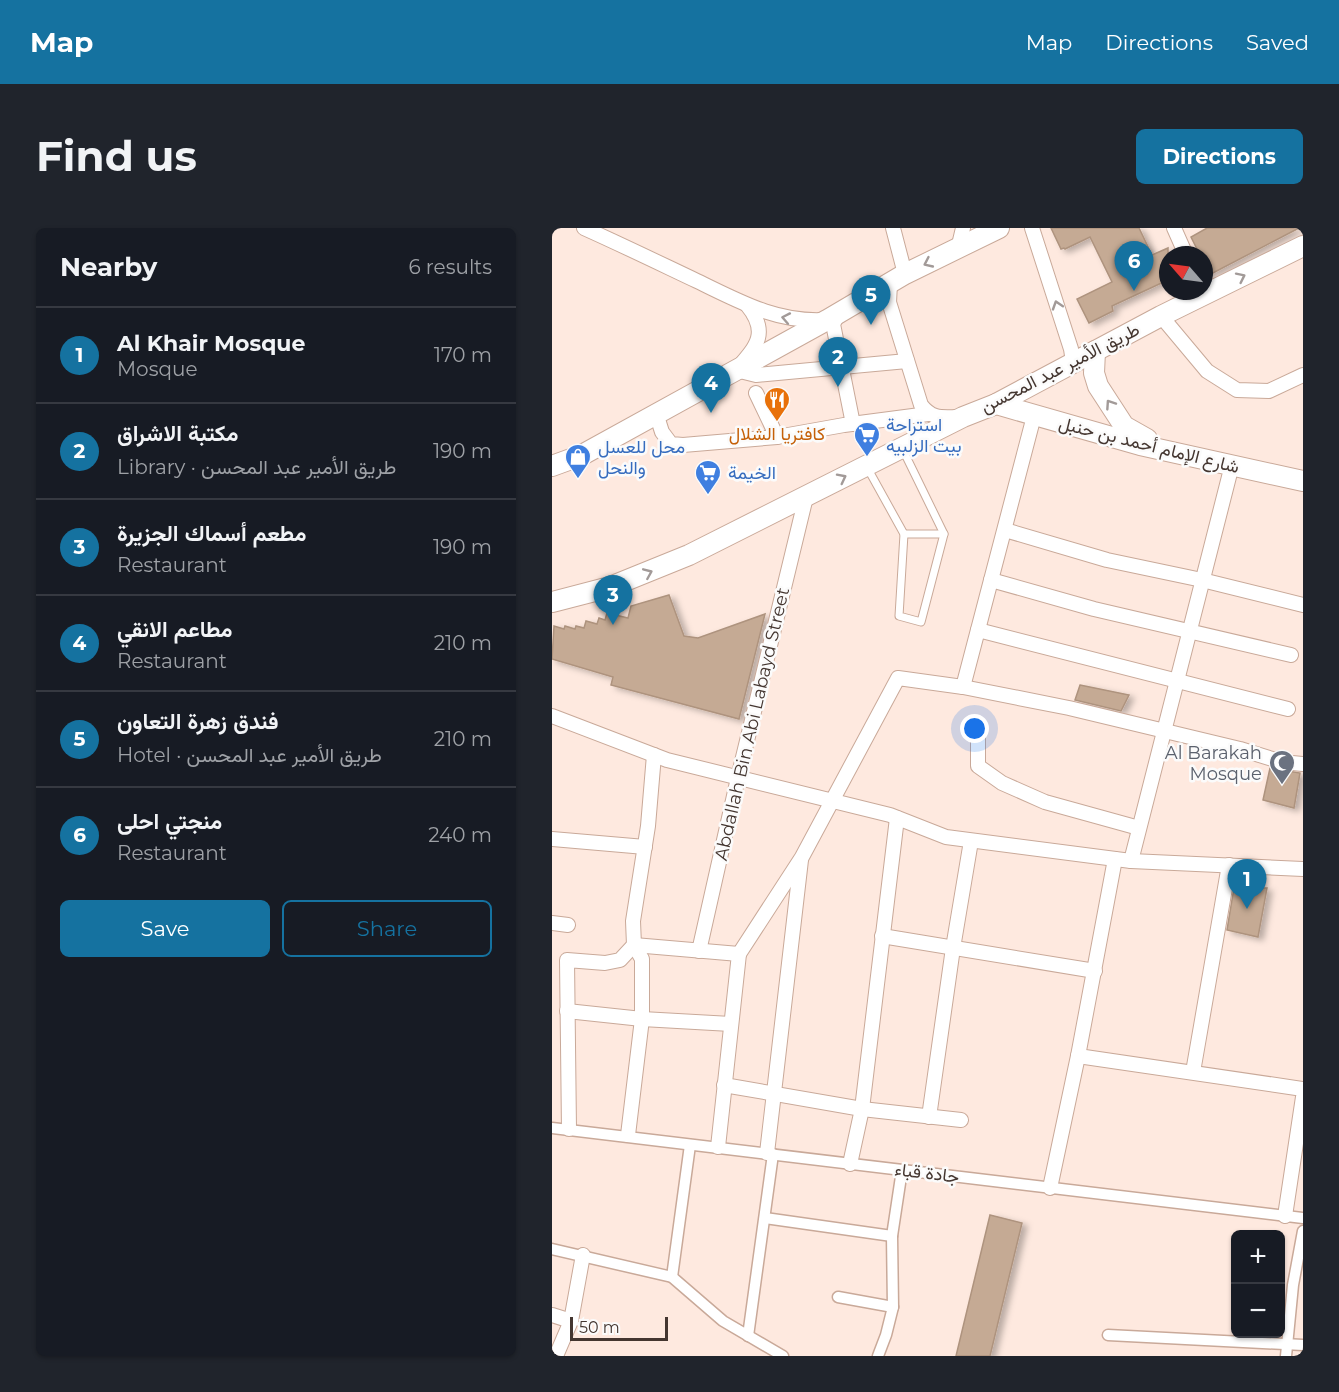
<!DOCTYPE html>
<html lang="en">
<head>
<meta charset="utf-8">
<style>
  body { margin:0; font-family:Montserrat,Vazirmatn,sans-serif; background:#20242c; color:#f1f3f6 }
  .controls { position:absolute; right:18px; bottom:18px; display:grid; overflow:hidden; border-radius:9px; box-shadow:0 2px 4px #0004 }
  .controls button { width:54px; height:54px; display:grid; place-items:center; padding:0; border:0; border-bottom:2px solid #363941; background:#171b24; color:#f1f3f6; font:30px sans-serif }
  .compass { position:absolute; left:607px; top:18px; width:54px; height:54px; border-radius:50%; background:#171b24; box-shadow:0 2px 4px #0004; rotate:298deg }
  .scale { position:absolute; left:18px; bottom:15px; width:98px; box-sizing:border-box; padding-left:6px; border:3px solid #443630; border-top:0; font-size:16px; line-height:21px; white-space:nowrap; color:#443630; -webkit-text-stroke:4px #fbfbfb; paint-order:stroke }
  .you { position:absolute; left:423px; top:501px; width:21px; height:21px; margin:-15px; border:4px solid #fff; border-radius:50%; background:#1a73e8; box-shadow:0 0 0 9px #1a73e833 }
  .badge { display:grid; place-items:center; width:39px; height:39px; border-radius:50%; background:#1572a0; color:#fff; font-size:20px; font-weight:700 }
  .pin { position:absolute; translate:-50% -50px; filter:drop-shadow(0 2px 3px #0008) }
  .pin::after { content:''; position:absolute; top:32px; width:21px; height:18px; background:inherit; clip-path:polygon(0 0,100% 0,50% 100%) }
  .list { margin:0; padding:0; list-style:none }
  h2 { display:flex; justify-content:space-between; align-items:center; height:78px; margin:0; padding:0 24px; font-size:26px }
  h2 small { font-size:20px; font-weight:400; color:#9ea1a6 }
  .list li { display:grid; grid-template-columns:39px 1fr auto; gap:18px; align-items:center; box-sizing:border-box; height:96px; padding:0 24px; border-top:2px solid #363941 }
  .list b { display:block; font-size:22px; white-space:nowrap }
  .list p { margin:0; font-size:20px; white-space:nowrap; color:#9ea1a6 }
  .list em { font-size:20px; font-style:normal; color:#9ea1a6 }
  .actions { display:flex; gap:12px; padding:18px 24px }
  .actions a { flex:1; padding:14px 0; border:2px solid #1572a0; border-radius:9px; text-align:center; font-size:21px; color:#1572a0 }
  .actions .main { background:#1572a0; color:#fff }
  .map { position:relative; flex:none; width:751px; height:1128px; overflow:hidden; border-radius:9px }
  header { display:flex; align-items:center; gap:36px; box-sizing:border-box; height:84px; padding:0 30px; background:#1572a0; color:#fff }
  header strong { font-size:28px }
  nav { display:flex; gap:33px; margin-inline-start:auto; font-size:21px }
  .intro { display:flex; align-items:center; justify-content:space-between; box-sizing:border-box; height:144px; padding:0 36px }
  h1 { margin:0; font-size:42px }
  .button { padding:15px 27px; border-radius:9px; background:#1572a0; color:#fff; font-size:21px; font-weight:700 }
  main { display:flex; gap:36px; padding:0 36px }
  aside { flex:1; background:#171b24; border-radius:9px; box-shadow:0 2px 4px #0004 }
  .map>svg:first-child { display:block }
  .building { fill:#c5aa94; stroke:#ae937e; stroke-width:1.5; filter:url(#shadow) }
  .lines { fill:none; stroke-linecap:round; stroke-linejoin:round }
  .service-casing { stroke:#c9a999; stroke-width:9 }
  .pedestrian-casing { stroke:#c9a999; stroke-width:13 }
  .minor-casing { stroke:#c9a999; stroke-width:16 }
  .secondary-casing { stroke:#c9a999; stroke-width:22 }
  .service { stroke:#fff; stroke-width:7 }
  .pedestrian { stroke:#fff; stroke-width:10 }
  .minor { stroke:#fff; stroke-width:14 }
  .secondary { stroke:#fff; stroke-width:20 }
  .oneway { stroke:#a29a98 }
  .labels { text-anchor:middle; stroke-width:5; stroke-linejoin:round; paint-order:stroke }
  .street-label { font-size:18px; fill:#443630; stroke:#fbfbfb }
  .shop-label { font-size:18px; fill:#366cbe; stroke:#fbfbfb; text-anchor:start }
  .food-label { font-size:18px; fill:#c56008; stroke:#fbfbfb }
  .worship-label { font-size:18px; fill:#5b616d; stroke:#fbfbfb; text-anchor:end }
</style>
</head>
<body>
<header>
<strong>Map</strong>
<nav><a>Map</a><a>Directions</a><a>Saved</a></nav>
</header>
<div class="intro"><h1>Find us</h1><a class="button">Directions</a></div>
<main>
<aside>
<h2>Nearby<small>6 results</small></h2>
<ul class="list">
<li><span class="badge">1</span><div><b>Al Khair Mosque</b><p>Mosque</p></div><em>170 m</em></li>
<li><span class="badge">2</span><div><b>مكتبة الاشراق</b><p>Library · طريق الأمير عبد المحسن</p></div><em>190 m</em></li>
<li><span class="badge">3</span><div><b>مطعم أسماك الجزيرة</b><p>Restaurant</p></div><em>190 m</em></li>
<li><span class="badge">4</span><div><b>مطاعم الانقي</b><p>Restaurant</p></div><em>210 m</em></li>
<li><span class="badge">5</span><div><b>فندق زهرة التعاون</b><p>Hotel · طريق الأمير عبد المحسن</p></div><em>210 m</em></li>
<li><span class="badge">6</span><div><b>منجتي احلى</b><p>Restaurant</p></div><em>240 m</em></li>
</ul>
<div class="actions"><a class="main">Save</a><a>Share</a></div>
</aside>
<div class="map">
<svg width="751" height="1128" viewBox="0 0 751 1128">
  <defs>
    <filter id="shadow"><feDropShadow dx="5" dy="3" stdDeviation="3" flood-color="#0004"/></filter>
  </defs>
  <rect width="100%" height="100%" fill="#fee9df"/>
  <g class="building">
    <path d="M499 0H587L600 27 616 20V52L560 78 561 83 537 95 525 71 560 54 538 9 513 21 512 20 509 21Z"/>
    <path d="M655 0H747L659 46 652 34V27H648L639 9Z"/>
    <path d="M117 367 132 408 146 410 213 386 187 491 59 457 61 449 0 431 2 398 12 401 13 398 23 401 24 398 32 400 34 393 45 396 47 390 53 392 55 385 76 390 79 378Z"/>
    <path d="M528 457 577 467 569 483 523 472Z"/>
    <path d="M718 540 748 545 742 580 711 572Z"/>
    <path d="M682 660H715L706 709 675 702Z"/>
    <path d="M438 987 470 995 438 1128H404Z"/>
  </g>
  <g class="lines">
    <defs>
      <g id="service">
        <path d="M316 241 352 306 347 388 369 394 392 306 351 222"/>
        <path d="M352 306H392"/>
      </g>
      <g id="pedestrian">
        <path d="M0 900 751 990"/>
        <path d="M213 990 340 1008"/>
        <path d="M0 1021 120 1049 171 1093 231 1128"/>
        <path d="M120 1049 138 917"/>
        <path d="M286 1069 341 1079"/>
        <path d="M556 1107 751 1117"/>
        <path d="M196 1108 221 926"/>
        <path d="M326 1128 334 1107 341 1079 340 1008 350 942"/>
        <path d="M734 1128 741 1057 751 1003"/>
      </g>
      <g id="minor">
        <path d="M32 0C70 17 107 35 145 53 187 73 223 94 271 92"/>
        <path d="M341 0 353 46"/>
        <path d="M480 0 519 121 521 134"/>
        <path d="M622 0 634 27"/>
        <path d="M406 21 411 0"/>
        <path d="M338 56 337 74 369 177C381 192 390 189 407 189"/>
        <path d="M195 77C218 105 204 119 184 142L204 147 355 133"/>
        <path d="M287 85 281 96 301 196"/>
        <path d="M609 88 655 143 685 162 717 163 751 147"/>
        <path d="M204 165 225 209"/>
        <path d="M104 185 110 204 119 216 131 217 225 209 292 197 376 186"/>
        <path d="M453 302 555 332 650 352 751 377"/>
        <path d="M439 352 542 381 739 427"/>
        <path d="M426 402 736 481"/>
        <path d="M411 459 482 188"/>
        <path d="M0 488 115 532 338 587 394 609 579 633 751 641"/>
        <path d="M426 509V538L450 555 493 574 587 600"/>
        <path d="M0 611 93 619"/>
        <path d="M579 633 680 237"/>
        <path d="M0 695 16 697"/>
        <path d="M330 708 543 743"/>
        <path d="M147 723 186 550 254 269"/>
        <path d="M15 783 90 791 179 796"/>
        <path d="M526 828 751 861"/>
        <path d="M641 844 677 637"/>
        <path d="M172 857 310 881 409 892"/>
        <path d="M377 889 401 720 419 613"/>
        <path d="M17 901 15 732 53 735 68 732 82 717 187 726 250 629 346 450 411 459 517 480 688 521 730 534 751 536"/>
        <path d="M76 907 90 791V731L82 717 81 693 96 598 102 527"/>
        <path d="M166 919 187 726"/>
        <path d="M215 925 249 632"/>
        <path d="M298 936 310 881 345 590"/>
        <path d="M498 960 526 828 563 631"/>
        <path d="M733 988 751 869"/>
        <path d="M0 1087 19 1093"/>
        <path d="M4 1128 19 1093 31 1027"/>
      </g>
      <g id="secondary">
        <path d="M543 123 542 145 546 158 572 198 595 211"/>
        <path d="M444 176 588 217 751 253"/>
        <path d="M0 238 30 227 275 92 353 46 447 0"/>
        <path d="M0 374 58 359 137 327 411 189 444 176 609 88 751 18"/>
      </g>
    </defs>
    <use href="#service" class="service-casing"/>
    <use href="#pedestrian" class="pedestrian-casing"/>
    <use href="#minor" class="minor-casing"/>
    <use href="#secondary" class="secondary-casing"/>
    <use href="#service" class="service"/>
    <use href="#pedestrian" class="pedestrian"/>
    <use href="#minor" class="minor"/>
    <use href="#secondary" class="secondary"/>
  </g>
  <defs><path id="oneway-chevron" d="M-2-3.5L2.5 0L-2 3.5" fill="none" stroke-width="1.6" stroke-linecap="round" stroke-linejoin="round" transform="scale(1.5)"/></defs>
  <g class="oneway">
    <use href="#oneway-chevron" transform="translate(376 35) rotate(155)"/>
    <use href="#oneway-chevron" transform="translate(689 49) rotate(-26)"/>
    <use href="#oneway-chevron" transform="translate(505 77) rotate(-108)"/>
    <use href="#oneway-chevron" transform="translate(234 90) rotate(-169)"/>
    <use href="#oneway-chevron" transform="translate(558 176) rotate(-124)"/>
    <use href="#oneway-chevron" transform="translate(290 250) rotate(-27)"/>
    <use href="#oneway-chevron" transform="translate(96 345) rotate(-23)"/>
  </g>
  <defs>
    <symbol id="restaurant-pin" viewBox="-11 -11 22 30"><path d="M0 17L-7.5 6A9.5 9.5 0 1 1 7.5 6Z" fill="#e8710a" stroke="#fbfbfb"/><path d="M-5-6h1v4h1v-4h1v4h1v-4h1v5L-1.5 .5V6h-2V.5L-5-1ZM5-6V6H3V1.5H1.5Q1.5-4 5-6Z" fill="#fff"/></symbol>
    <symbol id="supermarket-pin" viewBox="-11 -11 22 30"><path d="M0 17L-7.5 6A9.5 9.5 0 1 1 7.5 6Z" fill="#3f7fe0" stroke="#fbfbfb"/><path d="M-6-5.5h2.5l.6 2H6L4.5 2H-2.5L-4.4-4H-6ZM-1.5 3.2a1.3 1.3 0 1 0 .1 0ZM3 3.2a1.3 1.3 0 1 0 .1 0Z" fill="#fff"/></symbol>
    <symbol id="shop-pin" viewBox="-11 -11 22 30"><path d="M0 17L-7.5 6A9.5 9.5 0 1 1 7.5 6Z" fill="#3f7fe0" stroke="#fbfbfb"/><path d="M-5-2.5h2.3a2.7 3.5 0 0 1 5.4 0H5L5.5 6h-11ZM-1.5-2.5h3a1.5 2.3 0 0 0-3 0Z" fill="#fff"/></symbol>
    <symbol id="mosque-pin" viewBox="-11 -11 22 30"><path d="M0 17L-7.5 6A9.5 9.5 0 1 1 7.5 6Z" fill="#6b7280" stroke="#fbfbfb"/><path d="M3.5-4.9A6 6 0 1 0 3.5 4.9A5 5 0 1 1 3.5-4.9Z" fill="#fff"/></symbol>
  </defs>
  <g fill-rule="evenodd">
    <use href="#restaurant-pin" x="210" y="157" width="30" height="40"/>
    <use href="#supermarket-pin" x="300" y="192" width="30" height="40"/>
    <use href="#shop-pin" x="11" y="214" width="30" height="40"/>
    <use href="#supermarket-pin" x="141" y="230" width="30" height="40"/>
    <use href="#mosque-pin" x="715" y="520" width="30" height="40"/>
  </g>
  <g class="labels">
    <g class="street-label">
      <text transform="translate(508 140) rotate(-27)" y="6">طريق الأمير عبد المحسن</text>
      <text transform="translate(597 217) rotate(14)" y="6">شارع الإمام أحمد بن حنبل</text>
      <text transform="translate(200 496) rotate(-77)" y="6">Abdallah Bin Abi Labayd Street</text>
      <text transform="translate(375 945) rotate(7)" y="6">جادة قباء</text>
    </g>
    <g class="shop-label">
      <text x="334" y="203">استراحة<tspan x="334" dy="21">بيت الزلبيه</tspan></text>
      <text x="46" y="225">محل للعسل<tspan x="46" dy="21">والنحل</tspan></text>
      <text x="176" y="251">الخيمة</text>
    </g>
    <g class="food-label">
      <text x="225" y="212">كافتريا الشلال</text>
    </g>
    <g class="worship-label">
      <text x="710" y="531">Al Barakah<tspan x="710" dy="21">Mosque</tspan></text>
    </g>
  </g>
</svg>
<div class="controls">
<button>+</button>
<button>−</button>
</div>
<svg class="compass" viewBox="-18 -18 36 36"><path d="M0-13l5 13h-10z" fill="#e53935"/><path d="M0 13l5-13h-10z" fill="#9ea1a6"/></svg>
<div class="scale">50 m</div>
<div class="you"></div>
<div class="pin badge" style="left:695px;top:681px">1</div>
<div class="pin badge" style="left:286px;top:159px">2</div>
<div class="pin badge" style="left:61px;top:397px">3</div>
<div class="pin badge" style="left:159px;top:185px">4</div>
<div class="pin badge" style="left:319px;top:97px">5</div>
<div class="pin badge" style="left:582px;top:63px">6</div>
</div>
</main>
</body>
</html>
